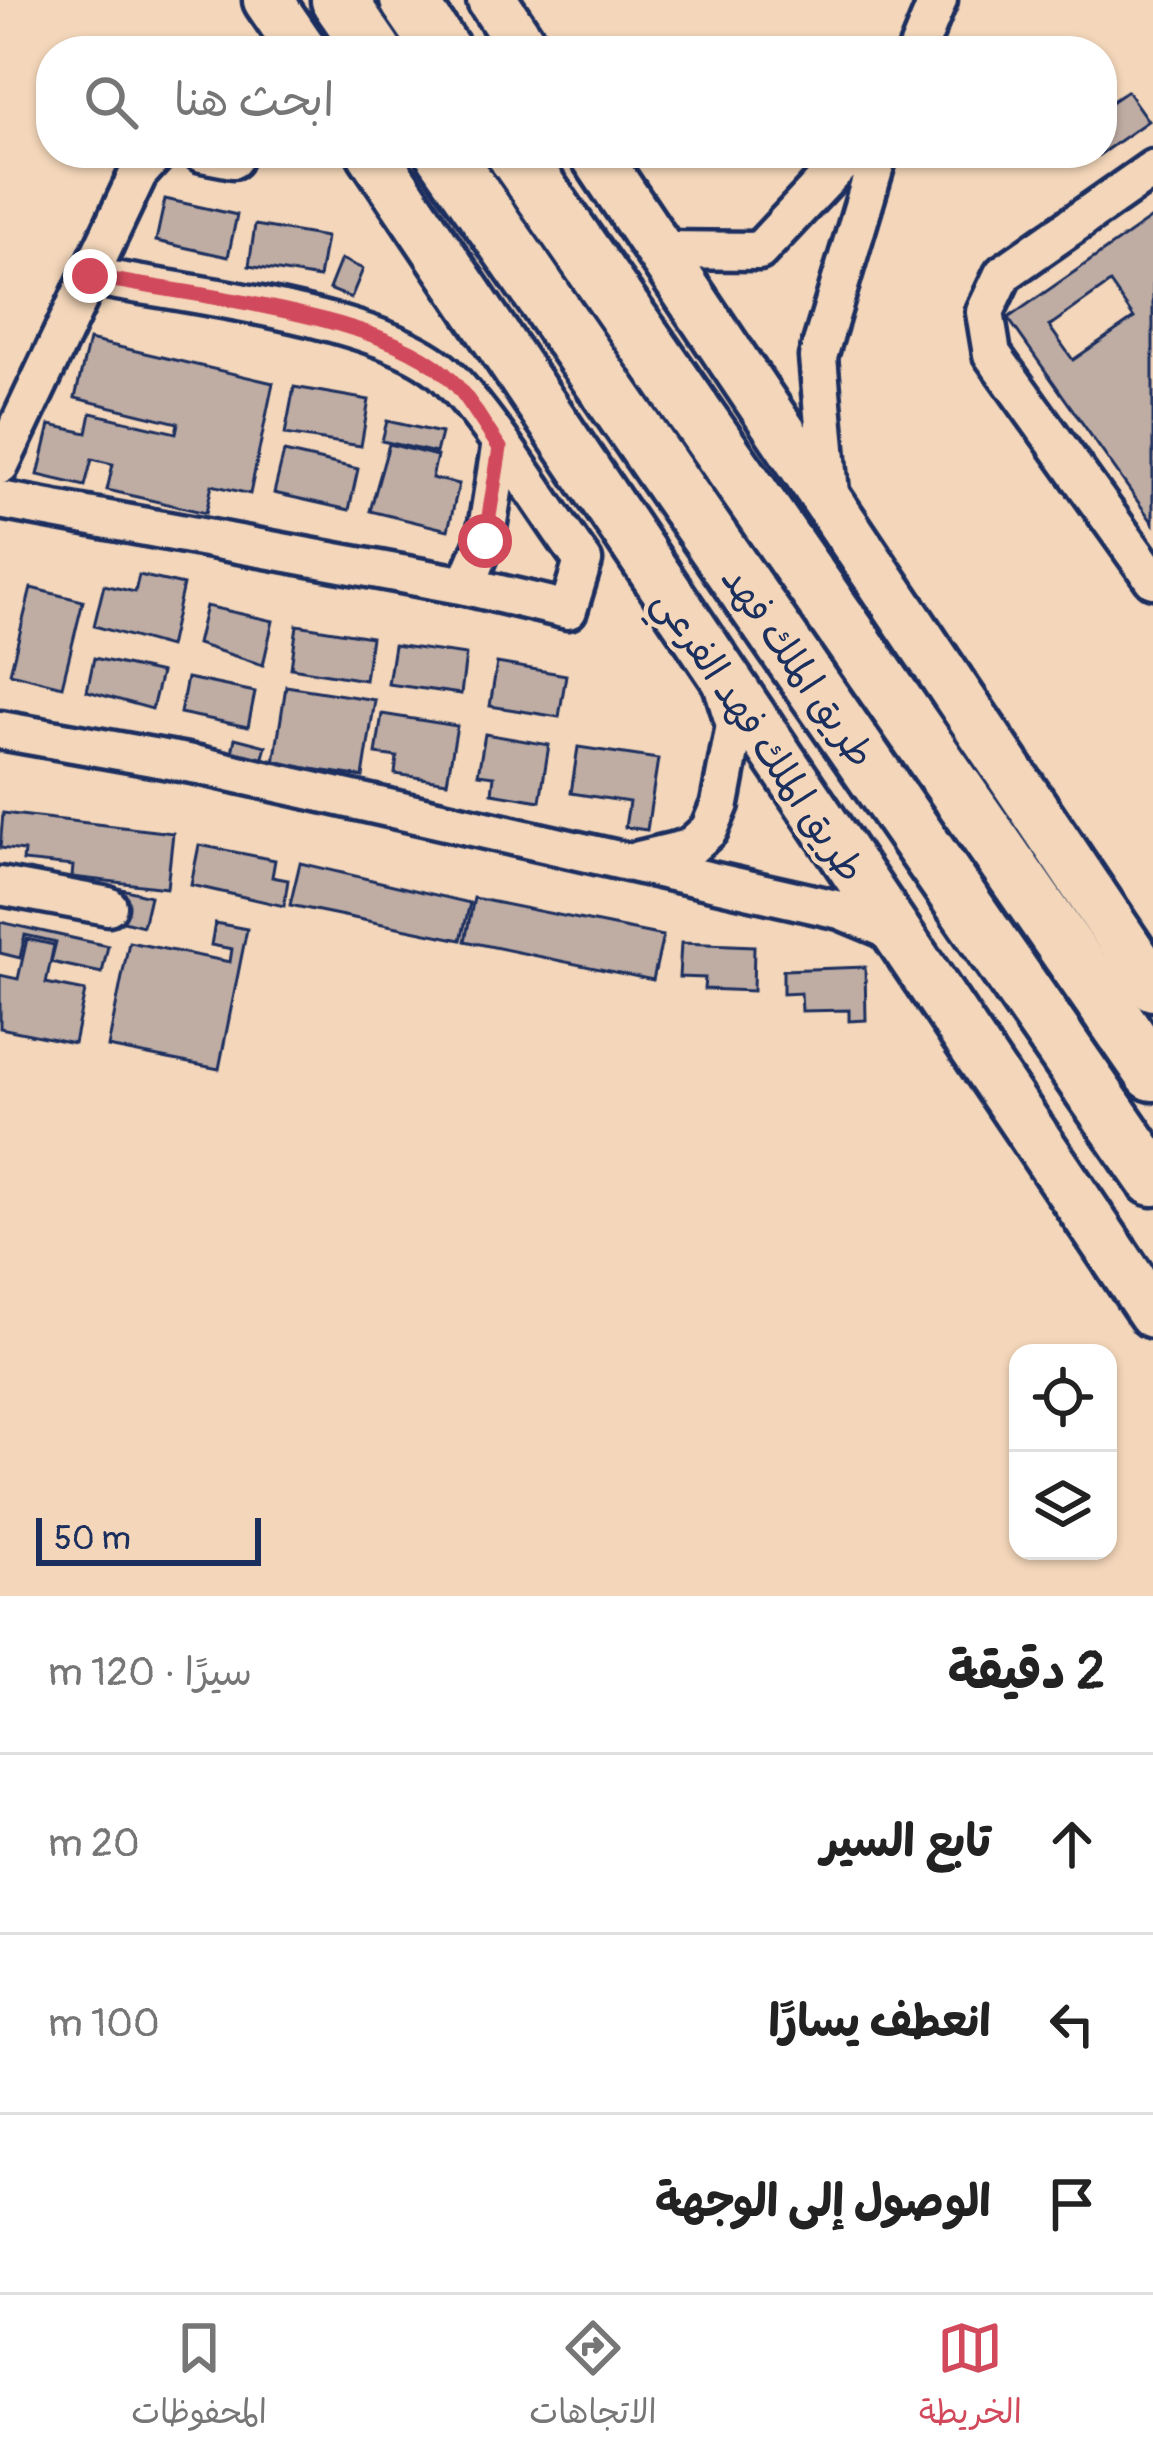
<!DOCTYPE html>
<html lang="ar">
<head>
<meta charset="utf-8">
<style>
  body { margin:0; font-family:Pangolin,"Playpen Sans Arabic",sans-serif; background:#f6f6f6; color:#222; direction:rtl }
  .controls { position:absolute; right:36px; bottom:36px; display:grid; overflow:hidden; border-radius:24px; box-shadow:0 3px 9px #0004 }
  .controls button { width:108px; height:108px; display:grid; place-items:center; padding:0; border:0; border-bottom:3px solid #e0e0e0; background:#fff; color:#222; font:60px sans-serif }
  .scale { position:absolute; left:36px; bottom:30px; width:225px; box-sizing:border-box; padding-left:12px; border:6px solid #1b2f5e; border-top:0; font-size:33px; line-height:42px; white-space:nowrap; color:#1b2f5e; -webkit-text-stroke:9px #f4d7ba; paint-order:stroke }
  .stop { position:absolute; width:36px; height:36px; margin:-27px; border:9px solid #d1495b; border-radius:50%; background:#fff }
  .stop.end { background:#d1495b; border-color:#fff; box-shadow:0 3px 12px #0008 }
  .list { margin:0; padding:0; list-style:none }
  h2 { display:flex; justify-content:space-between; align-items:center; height:156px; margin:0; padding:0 48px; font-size:51px }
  h2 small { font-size:39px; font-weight:400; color:#767676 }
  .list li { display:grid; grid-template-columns:78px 1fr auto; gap:36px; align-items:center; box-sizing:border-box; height:180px; padding:0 48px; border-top:3px solid #e0e0e0 }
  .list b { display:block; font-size:45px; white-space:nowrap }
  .list em { font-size:39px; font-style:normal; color:#767676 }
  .icon { flex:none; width:66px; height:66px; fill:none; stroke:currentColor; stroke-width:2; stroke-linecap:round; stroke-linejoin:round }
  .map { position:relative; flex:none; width:1153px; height:1596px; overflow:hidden; direction:ltr }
  .search { position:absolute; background:#fff; box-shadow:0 3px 9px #0004; left:36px; right:36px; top:36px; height:132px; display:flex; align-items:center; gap:30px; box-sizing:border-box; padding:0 42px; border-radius:48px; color:#767676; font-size:45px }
  .sheet { height:696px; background:#fff }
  nav { display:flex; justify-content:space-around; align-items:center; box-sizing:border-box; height:168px; border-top:3px solid #e0e0e0; background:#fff; font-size:33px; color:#767676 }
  nav a { display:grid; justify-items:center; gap:6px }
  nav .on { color:#d1495b }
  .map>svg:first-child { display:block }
  .building { fill:#bfada4; stroke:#1b2f5e; stroke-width:3; fill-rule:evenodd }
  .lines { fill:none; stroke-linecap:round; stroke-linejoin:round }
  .minor-casing { stroke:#1b2f5e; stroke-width:45 }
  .major-casing { stroke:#1b2f5e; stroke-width:57 }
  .highway-casing { stroke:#1b2f5e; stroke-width:63 }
  .minor { stroke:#f4d7ba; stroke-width:36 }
  .major { stroke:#f4d7ba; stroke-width:48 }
  .highway { stroke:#f4d7ba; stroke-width:54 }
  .route { stroke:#d1495b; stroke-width:15 }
  .labels { text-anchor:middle; stroke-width:9; stroke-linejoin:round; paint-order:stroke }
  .street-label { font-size:39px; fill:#1b2f5e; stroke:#f4d7ba }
</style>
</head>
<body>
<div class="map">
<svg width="1153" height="1596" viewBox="0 0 1153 1596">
  <rect width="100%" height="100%" fill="#f4d7ba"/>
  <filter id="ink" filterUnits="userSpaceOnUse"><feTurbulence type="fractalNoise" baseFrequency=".00833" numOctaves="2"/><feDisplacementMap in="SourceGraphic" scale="24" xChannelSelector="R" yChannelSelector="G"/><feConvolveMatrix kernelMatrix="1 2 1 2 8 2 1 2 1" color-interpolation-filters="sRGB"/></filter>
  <g filter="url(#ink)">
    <g class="building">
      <path d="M1127 91 1148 121 1099 155 1102 108Z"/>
      <path d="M165 199 237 215 228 257 156 241Z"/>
      <path d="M1153 217V523L1008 318ZM1110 283 1134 318 1073 360 1049 326Z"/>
      <path d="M255 225 326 237 319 278 249 266Z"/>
      <path d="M341 259 363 269 351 298 329 289Z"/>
      <path d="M89 340 273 383 250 494 212 485 206 513 107 490 113 464 92 459 85 486 38 475 50 425 87 433 91 413 176 433 178 423 75 398Z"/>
      <path d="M294 387 369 400 361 446 285 434Z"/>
      <path d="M387 421 441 433 436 453 382 441Z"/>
      <path d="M389 444 437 456 432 478 459 484 448 530 370 511Z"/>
      <path d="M284 452 358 469 349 510 274 493Z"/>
      <path d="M139 575 183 585 169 647 94 626 104 585 135 592Z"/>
      <path d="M31 588 83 601 62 686 10 673Z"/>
      <path d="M206 606 273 621 263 665 197 644Z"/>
      <path d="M297 625 371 637 365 680 291 668Z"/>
      <path d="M394 645 466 655 461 694 388 684Z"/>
      <path d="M94 658 161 673 152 709 87 691Z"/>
      <path d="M497 663 566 675 559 717 490 706Z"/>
      <path d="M187 678 255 692 248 727 180 713Z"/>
      <path d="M286 686 375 700 363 777 274 763Z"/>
      <path d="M382 714 457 726 447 782 395 774 397 757 376 754Z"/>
      <path d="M485 734 549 745 540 801 492 793 494 776 478 774Z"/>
      <path d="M235 738 266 746 262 761 232 753Z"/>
      <path d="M578 747 658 759 647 830 625 827 629 802 571 793Z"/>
      <path d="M3 813 173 833 167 888 72 877 73 866 23 861 24 851 0 848Z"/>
      <path d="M199 845 275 860 272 877 288 880 284 906 191 885Z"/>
      <path d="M300 863 470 903 461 940 290 905Z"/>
      <path d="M118 888 150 896 143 926 111 918Z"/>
      <path d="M474 898 663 936 653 980 465 941Z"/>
      <path d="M0 922 108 946 102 973 51 962 56 942 25 935 20 958 0 953Z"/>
      <path d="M215 923 247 929 219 1069 108 1047 129 942 230 962 232 949 211 945Z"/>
      <path d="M27 939 54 945 46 983 85 991 74 1043 0 1028V975L18 979Z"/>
      <path d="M681 943 754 946 753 991 704 989 705 978 679 977Z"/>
      <path d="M865 967 866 1020 849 1021V1010L802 1011 801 993 783 994V970Z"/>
    </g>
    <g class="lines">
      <defs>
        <g id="minor">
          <path d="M917 51 938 0"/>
          <path d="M202 153 233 159"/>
          <path d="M1153 169 1003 274 985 312 992 354 1153 579"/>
          <path d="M658 250 759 251 851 153"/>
          <path d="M0 465 138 174 157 153"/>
          <path d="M0 500 466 586 568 610 583 561C541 504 495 426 448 377 389 316 176 293 90 276"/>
          <path d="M831 505 818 357 879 153"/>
          <path d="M466 586 485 541 500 448"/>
          <path d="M0 730 198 765 840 910 893 932"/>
          <path d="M639 860 689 848 709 830 720 804 735 725 723 687"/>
          <path d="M0 886 108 906"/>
        </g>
        <g id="major">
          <path d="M268 0 303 51"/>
          <path d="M492 0 526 51"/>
          <path d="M372 153 1153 1313"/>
          <path d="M594 153 1153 986"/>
        </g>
        <g id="highway">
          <path d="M339 0 374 51"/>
          <path d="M408 0 443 51"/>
          <path d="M444 153 1153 1178"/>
          <path d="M514 153 1153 1073"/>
        </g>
      </defs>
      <use href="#minor" class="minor-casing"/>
      <use href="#major" class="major-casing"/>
      <use href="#highway" class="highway-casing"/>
      <use href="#minor" class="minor"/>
      <use href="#major" class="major"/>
      <use href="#highway" class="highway"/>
    </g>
  </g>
  <g class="lines" filter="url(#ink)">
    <path class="route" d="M90 276C182 294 377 313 445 374 467 393 483 425 500 448L485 541"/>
  </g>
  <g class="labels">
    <g class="street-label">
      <text transform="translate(799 666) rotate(55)" y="14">طريق الملك فهد</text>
      <text transform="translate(760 735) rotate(56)" y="14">طريق الملك فهد الفرعي</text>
    </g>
  </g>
</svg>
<div class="controls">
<button><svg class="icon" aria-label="locate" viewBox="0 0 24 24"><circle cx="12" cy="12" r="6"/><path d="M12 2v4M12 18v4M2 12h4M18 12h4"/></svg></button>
<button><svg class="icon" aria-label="layers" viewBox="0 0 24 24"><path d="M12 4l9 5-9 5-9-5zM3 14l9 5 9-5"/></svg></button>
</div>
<div class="scale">50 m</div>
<div class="stop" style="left:485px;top:541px"></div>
<div class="stop end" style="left:90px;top:276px"></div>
<div class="search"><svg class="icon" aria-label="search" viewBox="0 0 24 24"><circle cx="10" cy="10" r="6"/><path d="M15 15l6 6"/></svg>ابحث هنا</div>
</div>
<section class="sheet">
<h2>2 دقيقة<small>سيرًا · 120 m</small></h2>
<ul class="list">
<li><svg class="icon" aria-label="ahead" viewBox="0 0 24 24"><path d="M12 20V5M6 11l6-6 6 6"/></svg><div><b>تابع السير</b></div><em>20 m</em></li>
<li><svg class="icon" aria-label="left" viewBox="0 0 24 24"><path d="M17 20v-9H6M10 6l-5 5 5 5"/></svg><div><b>انعطف يسارًا</b></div><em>100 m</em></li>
<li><svg class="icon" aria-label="arrive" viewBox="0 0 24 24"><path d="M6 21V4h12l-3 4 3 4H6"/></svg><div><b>الوصول إلى الوجهة</b></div></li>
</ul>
</section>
<nav>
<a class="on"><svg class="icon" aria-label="map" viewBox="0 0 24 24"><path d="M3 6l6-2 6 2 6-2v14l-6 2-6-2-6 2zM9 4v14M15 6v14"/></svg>الخريطة</a>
<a><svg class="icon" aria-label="directions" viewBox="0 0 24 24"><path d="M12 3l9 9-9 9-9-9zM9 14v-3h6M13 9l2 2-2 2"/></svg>الاتجاهات</a>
<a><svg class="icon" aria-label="saved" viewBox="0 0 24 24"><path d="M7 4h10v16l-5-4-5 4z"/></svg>المحفوظات</a>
</nav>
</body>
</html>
